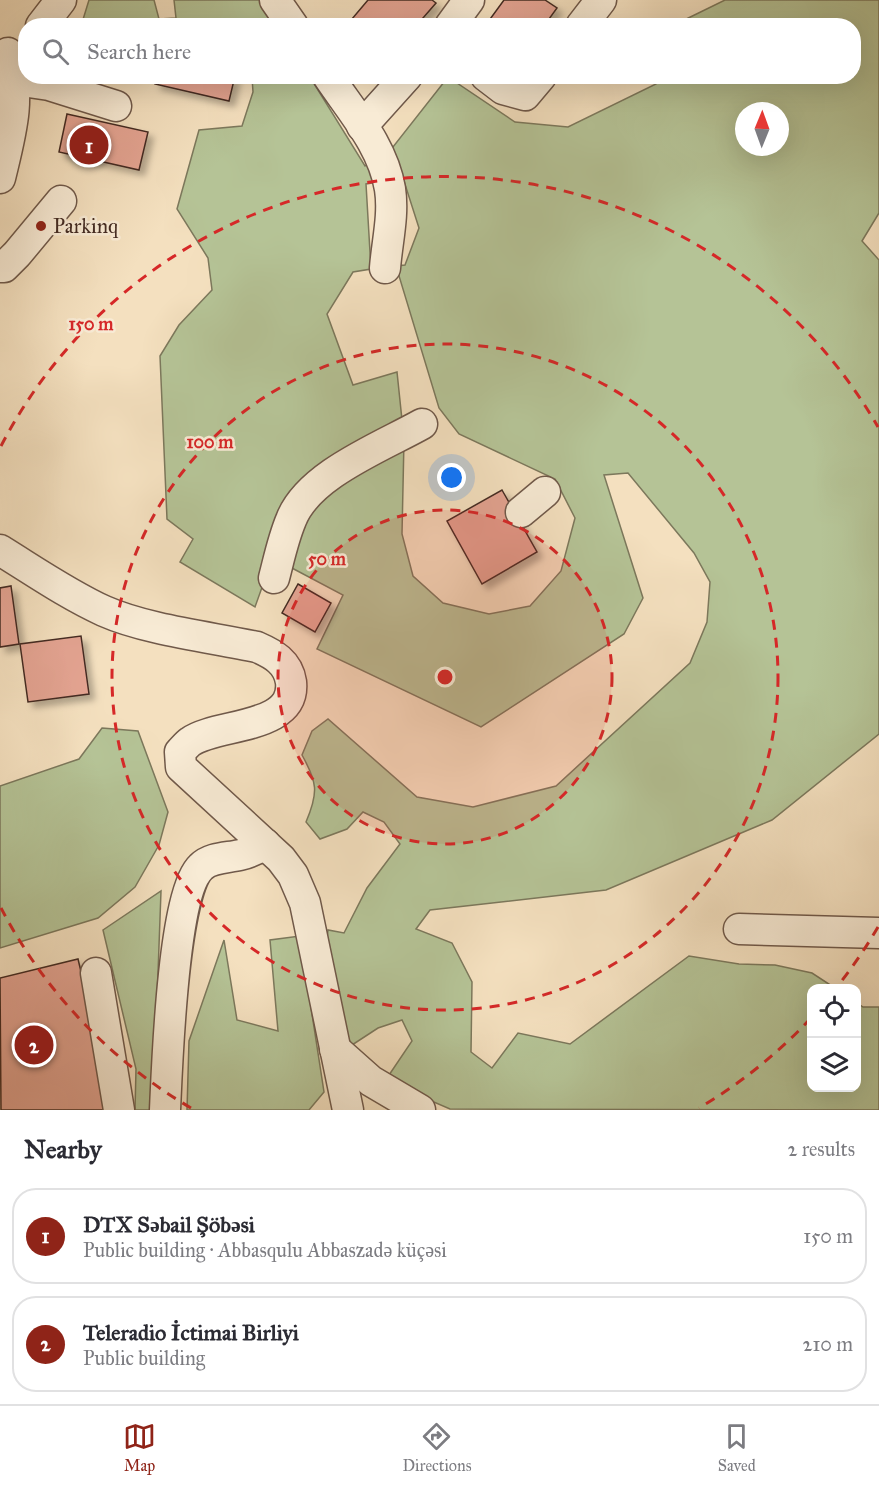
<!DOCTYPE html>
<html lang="en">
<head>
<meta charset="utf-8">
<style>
  body { margin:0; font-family:"IM FELL Great Primer",serif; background:#f2f2f3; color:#2b2b33 }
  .controls { position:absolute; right:18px; bottom:18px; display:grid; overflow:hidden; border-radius:12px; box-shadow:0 6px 24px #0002 }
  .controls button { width:54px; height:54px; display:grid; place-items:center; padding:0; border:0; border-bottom:2px solid #e1e1e2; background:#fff; color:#2b2b33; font:30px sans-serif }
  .compass { position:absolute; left:735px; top:102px; width:54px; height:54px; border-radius:50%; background:#fff; box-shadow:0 6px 24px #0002; rotate:1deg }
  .you { position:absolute; left:452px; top:478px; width:21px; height:21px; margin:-15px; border:4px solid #fff; border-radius:50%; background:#1a73e8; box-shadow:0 0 0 9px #1a73e833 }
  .badge { display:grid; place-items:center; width:39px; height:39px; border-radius:50%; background:#8f2418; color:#fff; font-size:20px; font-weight:700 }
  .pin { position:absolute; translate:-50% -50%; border:3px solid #fff; box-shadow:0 2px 6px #0006 }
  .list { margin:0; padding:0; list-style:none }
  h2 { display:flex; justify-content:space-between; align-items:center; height:78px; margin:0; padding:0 24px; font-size:26px }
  h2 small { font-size:20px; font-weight:400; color:#7c7c81 }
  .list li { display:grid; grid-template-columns:39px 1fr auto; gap:18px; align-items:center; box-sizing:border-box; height:96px; margin:0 12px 12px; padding:0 12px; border:2px solid #e1e1e2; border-radius:24px }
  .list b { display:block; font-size:22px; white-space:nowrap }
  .list p { margin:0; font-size:20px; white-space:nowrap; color:#7c7c81 }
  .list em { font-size:20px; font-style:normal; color:#7c7c81 }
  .icon { flex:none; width:33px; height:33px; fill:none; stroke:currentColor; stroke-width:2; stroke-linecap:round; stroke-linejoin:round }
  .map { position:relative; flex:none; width:879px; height:1110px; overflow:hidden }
  .search { position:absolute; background:#fff; box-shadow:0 6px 24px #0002; left:18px; right:18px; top:18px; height:66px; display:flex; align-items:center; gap:15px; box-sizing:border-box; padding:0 21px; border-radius:24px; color:#7c7c81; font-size:22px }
  .sheet { height:294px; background:#fff }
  nav { display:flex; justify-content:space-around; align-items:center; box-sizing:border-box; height:84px; border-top:2px solid #e1e1e2; background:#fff; font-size:16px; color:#7c7c81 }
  nav a { display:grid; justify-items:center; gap:3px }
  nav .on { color:#8f2418 }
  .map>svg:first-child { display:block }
  .green { fill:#b5c396; stroke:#7c785c; stroke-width:1.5; fill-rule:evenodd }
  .building { fill:#e3a391; stroke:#442c23; stroke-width:1.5; filter:url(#shadow) }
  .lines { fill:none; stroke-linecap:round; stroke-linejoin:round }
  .minor-casing { stroke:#70594a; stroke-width:33 }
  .minor { stroke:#f8ebd5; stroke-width:30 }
  .ring { fill:none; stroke:#d62828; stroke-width:3; stroke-dasharray:10 8 }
  .poi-dot { fill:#8f2418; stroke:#f8ebd5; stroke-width:2 }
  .labels { text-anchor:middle; stroke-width:5; stroke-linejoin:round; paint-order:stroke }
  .poi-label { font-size:21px; fill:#442c23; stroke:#f8ebd5; text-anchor:start }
  .centre { fill:#d62828; stroke:#f8ebd5; stroke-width:3 }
  .ring-label { font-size:18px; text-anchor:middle; font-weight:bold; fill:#d62828; stroke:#f8ebd5; stroke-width:5; stroke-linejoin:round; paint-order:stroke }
</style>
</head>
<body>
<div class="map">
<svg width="879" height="1110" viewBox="0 0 879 1110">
  <defs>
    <filter id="shadow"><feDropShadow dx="5.5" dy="5.5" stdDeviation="3" flood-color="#0004"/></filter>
  </defs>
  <rect width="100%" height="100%" fill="#f4e0bf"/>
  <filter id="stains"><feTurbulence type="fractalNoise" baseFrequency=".00333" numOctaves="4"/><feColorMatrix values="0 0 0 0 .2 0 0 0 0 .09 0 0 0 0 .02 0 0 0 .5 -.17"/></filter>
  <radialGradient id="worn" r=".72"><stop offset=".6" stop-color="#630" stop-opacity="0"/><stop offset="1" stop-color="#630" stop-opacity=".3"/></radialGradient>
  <g class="green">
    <path d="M89 0H154L159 19 176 18 174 0H260L277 25 81 26Z"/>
    <path d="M725 0H879V213L862 241 879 260V734L772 820 606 890 430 910 416 929 452 943 472 982 471 1052 492 1068 518 1033 570 1044 689 956 739 964 775 965 812 973 835 988H812V1088H856L857 1003 863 1007H879V1110L450 1109 385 1081 412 1041 402 1020 378 1028 349 1047 326 946 328 930 344 933 367 888 400 844 384 822 363 812 347 829 320 839 306 822C319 792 317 782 302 755L312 731 328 719 417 797 473 807 556 786 690 663 707 622 710 582 694 553 628 473 604 475 643 598 624 634 481 727 317 649 343 595 290 567 296 524 316 497 404 440 402 534 413 576 443 603 489 614 530 606 561 571 575 518 555 479 459 434 439 408 396 266 405 265 419 228 403 178 366 184 371 269 353 272 327 314 353 385 397 372 402 420 308 484 270 565 255 607 180 562 193 539 167 519 160 356 179 325 212 290 208 258 177 209 199 130 242 126 253 92 252 77H310L365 166 393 147 448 77 515 122 568 127 656 84 658 77 854 76V26L674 25ZM744 111H780V147H744Z"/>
    <path d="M102 728 138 731 168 812 159 845 135 887 98 918 0 948V786L79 759Z"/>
    <path d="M161 891 153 1110H135L136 1069 103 930Z"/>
    <path d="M300 936 324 1092 309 1110H187L189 1041 224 940 237 1020 278 1031 270 940Z"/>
  </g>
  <g class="building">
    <path d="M368 0H432L436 3 416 26H346Z"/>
    <path d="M504 0H545L557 8 544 26H485Z"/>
    <path d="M157 76H235L229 101 155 84Z"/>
    <path d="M67 114 148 132 139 170 59 152Z"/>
    <path d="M502 490 537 552 482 584 447 521Z"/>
    <path d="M298 584 331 603 315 632 282 613Z"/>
    <path d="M11 586 19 644 0 647V588Z"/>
    <path d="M81 636 89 694 28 702 20 644Z"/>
    <path d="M78 959 114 1110H1L0 978Z"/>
  </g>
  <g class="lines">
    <defs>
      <g id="minor">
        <path d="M275 0 293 26"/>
        <path d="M41 26 61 0"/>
        <path d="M450 26 469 0"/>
        <path d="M581 26 601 0"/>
        <path d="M328 76C352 112 383 146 390 189 394 215 387 242 385 268"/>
        <path d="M486 76 503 89 525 95 541 76"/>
        <path d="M15 80 49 85 116 106"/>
        <path d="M362 126 407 76"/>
        <path d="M0 178C11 132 21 100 8 53"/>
        <path d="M0 267H4L17 254 61 201"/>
        <path d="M521 512 545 492"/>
        <path d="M0 550C34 571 67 594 104 611 147 630 210 637 257 647 273 654 288 662 291 682 296 730 216 723 190 742 187 744 183 749 180 752L181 767 281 859 293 875 305 903 348 1110"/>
        <path d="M274 578C279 559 283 539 291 520 308 475 381 447 422 424"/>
        <path d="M739 929 879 933"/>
        <path d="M96 973 119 1110"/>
        <path d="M335 1049 371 1081 420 1110"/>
        <path d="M165 1110C167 1066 173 893 201 867 211 857 227 858 240 855 249 853 257 849 265 844"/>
      </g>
    </defs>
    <use href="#minor" class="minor-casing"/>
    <use href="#minor" class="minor"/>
  </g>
  <circle cx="445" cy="677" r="167" fill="#d62828" fill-opacity=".12"/>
  <g class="ring">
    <circle cx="445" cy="677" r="167"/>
    <circle cx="445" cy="677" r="333"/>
    <path d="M878 927A500 500 0 0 1 836 988M811 1018A500 500 0 0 1 699 1108M191 1108A500 500 0 0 1 1 908M1 446A500 500 0 0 1 878 427"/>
  </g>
  <circle class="poi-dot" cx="41" cy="226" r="6"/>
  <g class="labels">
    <g class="poi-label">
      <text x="53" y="233">Parkinq</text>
    </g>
  </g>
  <circle cx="445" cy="677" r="9" class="centre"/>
  <g class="ring-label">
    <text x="91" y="330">150 m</text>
    <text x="210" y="448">100 m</text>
    <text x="327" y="565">50 m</text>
  </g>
  <rect width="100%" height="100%" filter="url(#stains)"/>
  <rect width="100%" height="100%" fill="url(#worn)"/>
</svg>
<div class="controls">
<button><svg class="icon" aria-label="locate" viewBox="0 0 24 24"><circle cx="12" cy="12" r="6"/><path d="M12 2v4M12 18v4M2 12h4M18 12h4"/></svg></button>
<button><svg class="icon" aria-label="layers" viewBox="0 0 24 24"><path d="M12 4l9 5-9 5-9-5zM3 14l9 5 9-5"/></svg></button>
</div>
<svg class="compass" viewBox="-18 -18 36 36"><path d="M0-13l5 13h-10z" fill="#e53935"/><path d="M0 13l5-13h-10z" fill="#7c7c81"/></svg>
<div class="you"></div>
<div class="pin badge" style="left:89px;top:145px">1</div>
<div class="pin badge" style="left:34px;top:1045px">2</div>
<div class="search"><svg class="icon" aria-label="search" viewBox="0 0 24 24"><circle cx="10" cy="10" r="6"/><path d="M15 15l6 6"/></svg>Search here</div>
</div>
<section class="sheet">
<h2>Nearby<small>2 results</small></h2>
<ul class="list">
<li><span class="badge">1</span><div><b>DTX Səbail Şöbəsi</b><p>Public building · Abbasqulu Abbaszadə küçəsi</p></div><em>150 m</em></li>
<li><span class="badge">2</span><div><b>Teleradio İctimai Birliyi</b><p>Public building</p></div><em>210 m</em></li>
</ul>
</section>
<nav>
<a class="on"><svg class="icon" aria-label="map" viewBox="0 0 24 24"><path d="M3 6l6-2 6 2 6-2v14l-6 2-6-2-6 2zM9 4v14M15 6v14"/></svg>Map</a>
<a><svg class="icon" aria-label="directions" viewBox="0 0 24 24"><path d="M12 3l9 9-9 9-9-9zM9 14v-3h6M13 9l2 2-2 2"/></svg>Directions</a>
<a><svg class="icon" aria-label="saved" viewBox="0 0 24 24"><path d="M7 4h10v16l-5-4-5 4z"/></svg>Saved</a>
</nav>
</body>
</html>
